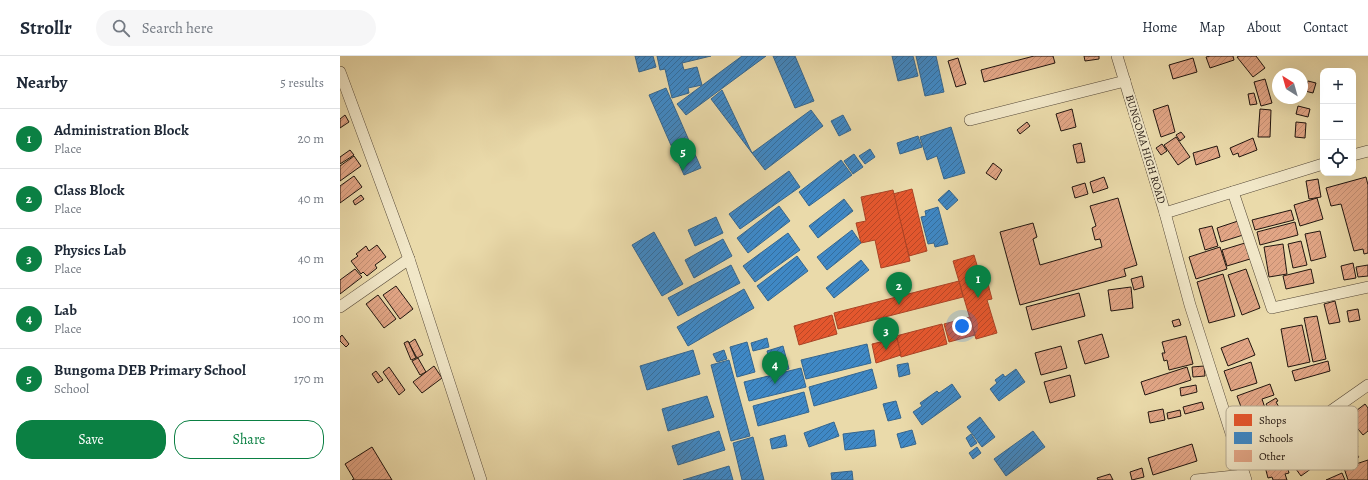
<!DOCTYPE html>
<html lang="en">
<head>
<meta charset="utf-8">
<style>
  body { margin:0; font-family:Alegreya,serif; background:#f6f6f7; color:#1f2937 }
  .controls { position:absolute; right:12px; top:12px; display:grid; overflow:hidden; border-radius:8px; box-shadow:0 4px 16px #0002 }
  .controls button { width:36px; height:36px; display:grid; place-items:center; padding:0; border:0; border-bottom:1px solid #e0e1e3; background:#fff; color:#1f2937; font:20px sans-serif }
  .compass { position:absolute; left:932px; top:12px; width:36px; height:36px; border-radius:50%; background:#fff; box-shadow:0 4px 16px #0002; rotate:323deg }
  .you { position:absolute; left:622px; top:270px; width:14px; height:14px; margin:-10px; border:3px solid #fff; border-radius:50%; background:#1a73e8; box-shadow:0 0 0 6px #1a73e833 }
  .badge { display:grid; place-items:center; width:26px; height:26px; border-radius:50%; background:#0b8043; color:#fff; font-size:13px; font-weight:700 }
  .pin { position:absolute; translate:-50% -33px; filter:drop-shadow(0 1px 2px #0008) }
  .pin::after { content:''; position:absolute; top:21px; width:14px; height:12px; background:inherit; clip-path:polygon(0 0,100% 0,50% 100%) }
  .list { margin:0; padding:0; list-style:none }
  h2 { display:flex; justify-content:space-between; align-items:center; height:52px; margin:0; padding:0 16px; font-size:17px }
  h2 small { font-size:13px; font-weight:400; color:#747a83 }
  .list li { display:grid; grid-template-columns:26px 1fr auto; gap:12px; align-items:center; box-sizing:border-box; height:60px; padding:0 16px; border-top:1px solid #e0e1e3 }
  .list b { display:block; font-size:15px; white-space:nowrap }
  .list p { margin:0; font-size:13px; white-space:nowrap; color:#747a83 }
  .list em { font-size:13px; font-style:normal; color:#747a83 }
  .actions { display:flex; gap:8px; padding:12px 16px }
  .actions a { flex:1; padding:9px 0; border:1px solid #0b8043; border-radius:16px; text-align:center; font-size:14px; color:#0b8043 }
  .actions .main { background:#0b8043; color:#fff }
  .icon { flex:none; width:22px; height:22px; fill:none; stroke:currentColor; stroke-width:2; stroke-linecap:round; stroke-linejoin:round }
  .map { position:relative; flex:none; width:1028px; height:424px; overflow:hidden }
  header { display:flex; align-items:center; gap:24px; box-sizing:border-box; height:56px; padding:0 20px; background:#fff; border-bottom:1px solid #e0e1e3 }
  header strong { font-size:19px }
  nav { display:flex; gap:22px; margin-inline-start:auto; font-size:14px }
  .search { width:280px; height:36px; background:#f6f6f7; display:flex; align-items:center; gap:10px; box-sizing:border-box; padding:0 14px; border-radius:22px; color:#747a83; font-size:15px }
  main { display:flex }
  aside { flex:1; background:#fff }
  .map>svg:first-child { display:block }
  .shops { fill:url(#shops-hatch); stroke:#aa4325 }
  .schools { fill:url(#schools-hatch); stroke:#36668e }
  .building { fill:url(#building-hatch); stroke:#21150f }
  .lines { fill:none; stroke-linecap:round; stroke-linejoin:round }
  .minor-casing { stroke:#534636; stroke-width:12 }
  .minor { stroke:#f1e7c8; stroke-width:11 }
  .labels { text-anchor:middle; stroke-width:4; stroke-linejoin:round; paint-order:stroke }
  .street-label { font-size:11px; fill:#21150f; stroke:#f1e7c8 }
  .key { fill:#f1e7c8; stroke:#b3a890; stroke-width:1 }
  .key-label { font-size:11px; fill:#21150f }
</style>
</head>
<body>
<header>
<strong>Strollr</strong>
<div class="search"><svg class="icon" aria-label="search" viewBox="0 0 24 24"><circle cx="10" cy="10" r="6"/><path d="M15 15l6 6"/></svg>Search here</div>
<nav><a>Home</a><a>Map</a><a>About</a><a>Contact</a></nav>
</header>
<main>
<aside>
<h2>Nearby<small>5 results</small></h2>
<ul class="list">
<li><span class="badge">1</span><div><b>Administration Block</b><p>Place</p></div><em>20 m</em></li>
<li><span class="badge">2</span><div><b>Class Block</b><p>Place</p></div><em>40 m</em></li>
<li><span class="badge">3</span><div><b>Physics Lab</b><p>Place</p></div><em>40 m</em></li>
<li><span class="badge">4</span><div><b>Lab</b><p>Place</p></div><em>100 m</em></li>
<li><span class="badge">5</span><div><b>Bungoma DEB Primary School</b><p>School</p></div><em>170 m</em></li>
</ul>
<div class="actions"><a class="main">Save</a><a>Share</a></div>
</aside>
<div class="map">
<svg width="1028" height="424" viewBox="0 0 1028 424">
  <defs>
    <pattern id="shops-hatch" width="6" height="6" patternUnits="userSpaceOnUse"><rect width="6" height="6" fill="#e4572e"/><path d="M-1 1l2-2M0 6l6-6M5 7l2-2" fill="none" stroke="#b84726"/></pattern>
    <pattern id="schools-hatch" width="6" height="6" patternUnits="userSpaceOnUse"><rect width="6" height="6" fill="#3f88c5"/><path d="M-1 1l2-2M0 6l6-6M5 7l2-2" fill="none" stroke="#346e9e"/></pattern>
    <pattern id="building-hatch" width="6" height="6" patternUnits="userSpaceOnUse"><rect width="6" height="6" fill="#e1a585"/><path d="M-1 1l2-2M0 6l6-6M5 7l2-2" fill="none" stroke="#c18d72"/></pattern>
  </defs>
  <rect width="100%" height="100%" fill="#eadaaa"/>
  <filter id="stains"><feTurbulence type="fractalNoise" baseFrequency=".005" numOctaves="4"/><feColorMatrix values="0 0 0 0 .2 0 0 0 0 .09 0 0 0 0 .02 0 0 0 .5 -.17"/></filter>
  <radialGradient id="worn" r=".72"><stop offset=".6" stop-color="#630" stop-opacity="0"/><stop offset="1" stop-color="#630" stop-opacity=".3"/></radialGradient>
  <g class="shops">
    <path d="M572 133 587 195 569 200 553 138Z"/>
    <path d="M553 134 570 205 541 212 535 184 521 187 516 167 526 165 521 141Z"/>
    <path d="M634 199 642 226 647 224 652 243 647 244 657 277 636 283 613 205Z"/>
    <path d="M619 225 623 241 498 273 494 257Z"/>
    <path d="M492 259 497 278 459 289 454 270Z"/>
    <path d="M630 261 635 279 609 286 604 268Z"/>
    <path d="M602 268 607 288 561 301 556 280Z"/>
    <path d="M557 282 561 299 536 307 532 288Z"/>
  </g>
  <g class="schools">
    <path d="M295 0H313L316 11 299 16Z"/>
    <path d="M317 0H371L342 7 344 14 357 11 362 29 348 32 349 37 332 42 325 13 320 14Z"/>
    <path d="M402 0H426L346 59 337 48Z"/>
    <path d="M433 0H455L474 45 455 52Z"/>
    <path d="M552 0H573L578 20 558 25Z"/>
    <path d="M576 0H596L604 36 585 40Z"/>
    <path d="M326 32 361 112 344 119 309 39Z"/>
    <path d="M382 34 412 97 371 43Z"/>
    <path d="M471 54 483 70 425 114 412 97Z"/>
    <path d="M503 59 511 74 499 80 491 65Z"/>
    <path d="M611 71 625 117 604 123 597 100 587 104 580 81Z"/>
    <path d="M578 80 582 91 560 98 557 87Z"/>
    <path d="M530 93 535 101 525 108 519 100Z"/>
    <path d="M514 98 523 111 513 118 504 105Z"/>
    <path d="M501 104 512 119 469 150 459 136Z"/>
    <path d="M449 115 460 131 400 173 389 158Z"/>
    <path d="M609 134 618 144 607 154 598 144Z"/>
    <path d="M504 143 513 155 478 182 469 170Z"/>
    <path d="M439 150 450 165 408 197 397 182Z"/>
    <path d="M598 151 608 188 595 191 594 187 588 188 581 161 586 160 585 155Z"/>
    <path d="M376 161 383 177 355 190 348 174Z"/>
    <path d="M512 174 521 187 487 214 477 201Z"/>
    <path d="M314 176 343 228 322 240 292 189Z"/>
    <path d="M448 177 460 194 415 226 403 210Z"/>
    <path d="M383 183 392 200 354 222 345 204Z"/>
    <path d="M457 200 468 215 428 245 417 230Z"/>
    <path d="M521 204 529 214 494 242 486 232Z"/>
    <path d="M391 209 400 227 338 260 328 242Z"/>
    <path d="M404 233 414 252 348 290 337 271Z"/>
    <path d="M427 282 429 291 413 295 411 287Z"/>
    <path d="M407 286 415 316 397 321 390 291Z"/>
    <path d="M527 288 531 307 466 323 461 304Z"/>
    <path d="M443 290 449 313 433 318 427 295Z"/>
    <path d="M353 294 360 318 307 334 300 310Z"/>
    <path d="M384 294 387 303 377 306 373 298Z"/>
    <path d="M389 304 410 380 391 385 371 309Z"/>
    <path d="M568 307 570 318 559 321 557 309Z"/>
    <path d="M461 312 466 331 409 345 404 326Z"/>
    <path d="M532 313 537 332 474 350 469 331Z"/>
    <path d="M676 313 685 326 659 345 650 333 657 327 655 324 663 318 665 321Z"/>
    <path d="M612 328 621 341 582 369 573 356 582 350 580 347 597 335 599 337Z"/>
    <path d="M464 336 469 356 418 370 413 350Z"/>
    <path d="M367 340 374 361 328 375 322 353Z"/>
    <path d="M556 345 561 362 548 365 543 348Z"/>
    <path d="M640 361 655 381 642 391 627 371Z"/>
    <path d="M494 366 499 380 469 391 464 377Z"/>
    <path d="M534 374 536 390 505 394 503 378Z"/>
    <path d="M572 374 576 388 561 392 557 378Z"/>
    <path d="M379 375 385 394 338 409 332 390Z"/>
    <path d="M693 375 705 391 666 420 654 403Z"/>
    <path d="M631 378 637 387 631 391 626 382Z"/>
    <path d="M445 379 447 390 432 393 430 383Z"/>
    <path d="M413 381 424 424H402L393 387Z"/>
    <path d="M637 391 641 397 633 403 629 397Z"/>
    <path d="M389 410 393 424H343Z"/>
    <path d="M512 415 513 424H492L491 417Z"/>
  </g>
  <g class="building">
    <path d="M694 0H713L715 7 644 26 641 14Z"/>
    <path d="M744 0H759V3L745 5Z"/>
    <path d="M870 0H893L894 4 870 12 866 1Z"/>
    <path d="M899 0H916L925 12 913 21 897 1Z"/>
    <path d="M618 2 626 28 616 31 608 5Z"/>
    <path d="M853 2 857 16 833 23 829 9Z"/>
    <path d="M925 23 932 47 921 50 914 26Z"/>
    <path d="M968 25 976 27 973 37 965 35Z"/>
    <path d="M914 37 917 48 910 49 908 38Z"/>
    <path d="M828 49 835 76 821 81 813 54Z"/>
    <path d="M958 50 970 53 968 61 956 58Z"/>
    <path d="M732 53 736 71 721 75 716 58Z"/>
    <path d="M920 53 931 54 930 81H918Z"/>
    <path d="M5 59 9 66 0 72V63Z"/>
    <path d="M687 66 690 70 680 78 677 74Z"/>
    <path d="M956 66 966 67 965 82 955 81Z"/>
    <path d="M841 76 845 81 840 85 836 79Z"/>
    <path d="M836 81 850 101 838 109 824 89Z"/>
    <path d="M913 82 917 94 899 101 898 97 893 99 890 92Z"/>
    <path d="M741 87 745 106 737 107 733 89Z"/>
    <path d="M822 88 827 95 821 99 816 92Z"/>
    <path d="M877 90 880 101 856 109 853 97Z"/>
    <path d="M10 94 14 99 0 108V101Z"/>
    <path d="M14 100 21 110 0 125V110Z"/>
    <path d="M653 107 662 114 656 124 646 117Z"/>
    <path d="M14 120 22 131 0 147V130Z"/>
    <path d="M764 121 768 132 753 137 750 126Z"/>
    <path d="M1026 121 1028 129V197L1024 198 1023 193 1014 195 1001 148 991 150 986 132Z"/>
    <path d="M978 123 981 141 969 143 966 125Z"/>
    <path d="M745 127 748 138 735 142 732 131Z"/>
    <path d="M21 139 24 143 15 149 13 145Z"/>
    <path d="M778 142 797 209 784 213 786 220 680 249 660 176 693 167 697 181 693 183 700 209 762 191 760 183 755 184 752 172 756 170 750 150Z"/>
    <path d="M977 142 983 163 960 170 954 149Z"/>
    <path d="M951 154 954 164 915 174 912 164Z"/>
    <path d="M898 165 903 179 881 186 877 172Z"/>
    <path d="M955 166 958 179 920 189 917 176Z"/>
    <path d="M872 170 878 190 865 194 859 173Z"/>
    <path d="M980 175 986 201 971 205 965 178Z"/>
    <path d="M961 185 967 209 953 212 948 188Z"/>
    <path d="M905 187 910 203 887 210 882 194Z"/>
    <path d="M943 188 947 218 929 221 924 191Z"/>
    <path d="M37 189 46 201 35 209 37 212 27 220 23 216 21 218 11 205 18 200 16 198 26 190 29 195Z"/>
    <path d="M880 191 887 213 856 223 849 201Z"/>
    <path d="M1013 207 1016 222 1004 224 1001 210Z"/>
    <path d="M1028 209V220L1018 221 1016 211Z"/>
    <path d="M15 213 22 221 0 238V224Z"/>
    <path d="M906 213 920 252 902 259 888 219Z"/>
    <path d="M971 213 974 227 946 233 943 220Z"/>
    <path d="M883 218 895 260 869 267 857 226Z"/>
    <path d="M802 220 804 231 794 234 791 223Z"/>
    <path d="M56 230 73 253 60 263 43 239Z"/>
    <path d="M791 231 793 252 771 255 768 234Z"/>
    <path d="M739 237 745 260 692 274 686 251Z"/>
    <path d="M38 239 56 263 44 272 26 248Z"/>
    <path d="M995 245 1000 266 989 268 984 248Z"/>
    <path d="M1018 253 1020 264 1009 266 1007 255Z"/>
    <path d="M977 260 986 303 973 306 964 262Z"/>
    <path d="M839 263 841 269 834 271 832 265Z"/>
    <path d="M962 269 970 306 948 311 941 273Z"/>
    <path d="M762 278 769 301 745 308 738 285Z"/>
    <path d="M2 279 9 288 6 291 0 285V281Z"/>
    <path d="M846 280 853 308 829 314 827 304 824 305 822 297H825L822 286Z"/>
    <path d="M908 282 915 299 888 310 881 292Z"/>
    <path d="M75 283 83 299 77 302 69 287Z"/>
    <path d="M68 285 76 302 71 304 64 287Z"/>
    <path d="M721 290 727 312 701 319 695 297Z"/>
    <path d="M78 302 86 316 80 319 72 305Z"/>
    <path d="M988 305 990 315 955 325 952 315Z"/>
    <path d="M911 306 917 327 891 335 884 315Z"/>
    <path d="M94 310 102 322 82 337 73 326Z"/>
    <path d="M864 310 865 320 853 321 852 311Z"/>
    <path d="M49 311 65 334 59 339 43 316Z"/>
    <path d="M847 311 851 324 805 339 801 326Z"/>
    <path d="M36 315 43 324 38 327 32 318Z"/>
    <path d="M730 319 735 340 710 347 704 326Z"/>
    <path d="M930 328 934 339 922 343 933 376 940 374 945 387 918 397 897 340Z"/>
    <path d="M856 329 857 336 841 340 840 332Z"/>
    <path d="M936 342 938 345 936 346 944 360 936 365 926 348Z"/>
    <path d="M862 346 864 353 845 358 843 351Z"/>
    <path d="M1025 348 1028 352V375L1023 379 1008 361Z"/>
    <path d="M823 353 825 364 810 367 808 356Z"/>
    <path d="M840 354 841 360 828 363 827 357Z"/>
    <path d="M994 367 1001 376 1005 374 1018 391 1013 394 1019 401 1001 414 997 409 993 412 990 407 988 409 977 394 979 392 976 388 980 386 976 380Z"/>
    <path d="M852 388 857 405 813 419 808 402Z"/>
    <path d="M32 391 52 424H12L14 423 5 408Z"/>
    <path d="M937 393 939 400 944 399 949 417 945 418 947 424H933L932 421 928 422 923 403 927 402 925 397Z"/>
    <path d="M971 395 979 407 961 420 953 409Z"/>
    <path d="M1028 404V424H1008L1004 412Z"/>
    <path d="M802 412 804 421 792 424 790 416Z"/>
    <path d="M1002 417 1005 424H986Z"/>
    <path d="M770 418 773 424H758L757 422Z"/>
  </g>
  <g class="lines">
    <defs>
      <g id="minor">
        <path d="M777 0 825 157 850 249 906 424"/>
        <path d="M0 16 69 203 141 424"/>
        <path d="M630 64 785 25"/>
        <path d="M1013 99 1028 95"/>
        <path d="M893 136 932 252 1028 231"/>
        <path d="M825 157 983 108"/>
        <path d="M0 251 69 203"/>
        <path d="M971 369 1028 329"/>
        <path d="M856 424 904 419"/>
      </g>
    </defs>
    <use href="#minor" class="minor-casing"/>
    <use href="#minor" class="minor"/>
  </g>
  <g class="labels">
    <g class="street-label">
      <text transform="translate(806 93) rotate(73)" y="4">BUNGOMA HIGH ROAD</text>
    </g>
  </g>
  <rect x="886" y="350" width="132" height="64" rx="6" class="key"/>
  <rect x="894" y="358" width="18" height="12" fill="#e4572e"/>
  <rect x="894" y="376" width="18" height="12" fill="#3f88c5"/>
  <rect x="894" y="394" width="18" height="12" fill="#e1a585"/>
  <g class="key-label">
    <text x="919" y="368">Shops</text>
    <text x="919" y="386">Schools</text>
    <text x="919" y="404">Other</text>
  </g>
  <rect width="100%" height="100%" filter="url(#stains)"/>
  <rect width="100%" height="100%" fill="url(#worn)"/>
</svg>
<div class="controls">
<button>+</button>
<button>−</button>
<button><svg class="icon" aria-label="locate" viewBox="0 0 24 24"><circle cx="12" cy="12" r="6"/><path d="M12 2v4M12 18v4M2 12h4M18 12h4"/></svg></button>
</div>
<svg class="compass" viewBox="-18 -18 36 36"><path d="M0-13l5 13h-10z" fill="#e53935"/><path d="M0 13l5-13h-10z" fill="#747a83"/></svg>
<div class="you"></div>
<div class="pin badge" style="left:638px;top:242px">1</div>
<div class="pin badge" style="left:559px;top:249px">2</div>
<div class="pin badge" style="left:546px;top:294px">3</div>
<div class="pin badge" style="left:435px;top:328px">4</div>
<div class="pin badge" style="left:343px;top:115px">5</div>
</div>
</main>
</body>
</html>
